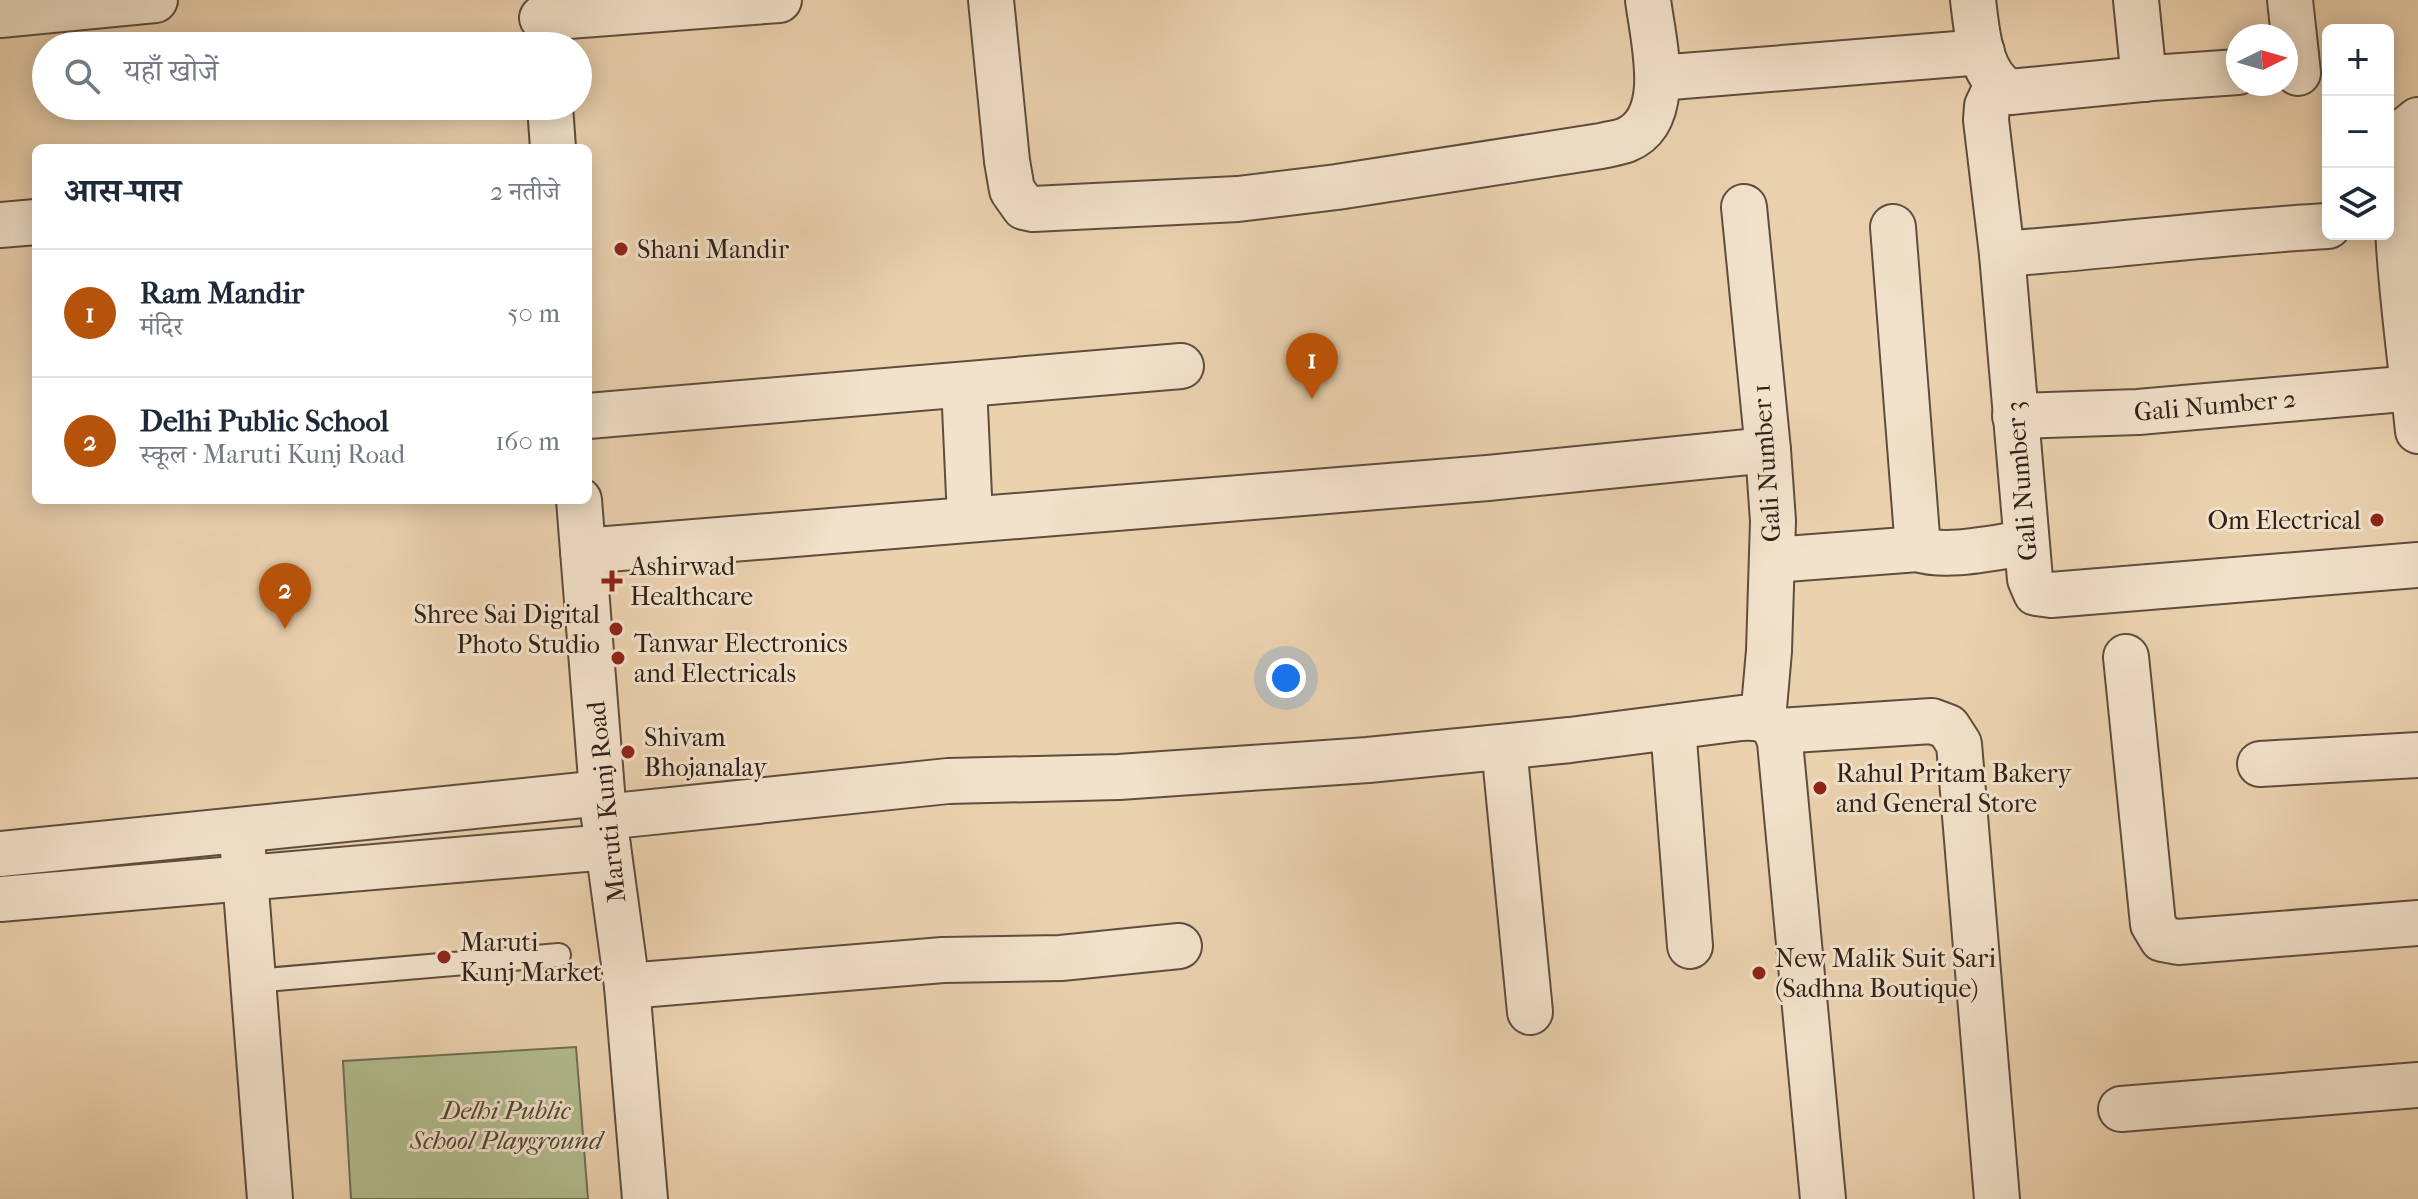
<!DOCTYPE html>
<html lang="hi">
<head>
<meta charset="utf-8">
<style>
  body { margin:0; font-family:"IM FELL French Canon","Noto Serif Devanagari",serif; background:#f2f2f3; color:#1f2937 }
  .controls { position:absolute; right:24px; top:24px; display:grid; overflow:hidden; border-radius:12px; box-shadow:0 4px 20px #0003 }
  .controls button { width:72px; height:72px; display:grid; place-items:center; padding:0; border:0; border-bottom:2px solid #e0e1e3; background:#fff; color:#1f2937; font:40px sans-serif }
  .compass { position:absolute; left:2226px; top:24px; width:72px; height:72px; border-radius:50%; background:#fff; box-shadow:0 4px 20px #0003; rotate:85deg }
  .you { position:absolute; left:1286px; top:678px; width:28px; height:28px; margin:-20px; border:6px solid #fff; border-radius:50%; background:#1a73e8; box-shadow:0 0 0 12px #1a73e833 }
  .badge { display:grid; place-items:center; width:52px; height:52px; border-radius:50%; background:#b45309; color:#fff; font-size:26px; font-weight:700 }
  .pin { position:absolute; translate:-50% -66px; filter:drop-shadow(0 2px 4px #0008) }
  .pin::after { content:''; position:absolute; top:42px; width:28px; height:24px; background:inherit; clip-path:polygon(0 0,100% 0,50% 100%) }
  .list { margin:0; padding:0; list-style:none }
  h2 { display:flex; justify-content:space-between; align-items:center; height:104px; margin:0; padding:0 32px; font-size:34px }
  h2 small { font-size:26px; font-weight:400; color:#747a83 }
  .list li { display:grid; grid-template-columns:52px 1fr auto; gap:24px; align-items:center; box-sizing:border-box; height:128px; padding:0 32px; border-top:2px solid #e0e1e3 }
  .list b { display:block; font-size:30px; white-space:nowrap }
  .list p { margin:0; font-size:26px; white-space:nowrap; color:#747a83 }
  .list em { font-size:26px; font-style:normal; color:#747a83 }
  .icon { flex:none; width:44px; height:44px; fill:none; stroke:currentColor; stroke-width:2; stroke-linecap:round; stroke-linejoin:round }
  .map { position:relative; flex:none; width:2418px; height:1199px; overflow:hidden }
  .search { position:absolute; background:#fff; box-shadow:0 4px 20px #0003; left:32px; top:32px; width:560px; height:88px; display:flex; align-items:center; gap:20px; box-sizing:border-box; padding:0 28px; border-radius:44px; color:#747a83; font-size:30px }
  .panel { position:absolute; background:#fff; box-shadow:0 4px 20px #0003; left:32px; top:144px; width:560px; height:360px; border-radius:12px }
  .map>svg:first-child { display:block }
  .green { fill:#b2bd8f; stroke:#716f54; stroke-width:2 }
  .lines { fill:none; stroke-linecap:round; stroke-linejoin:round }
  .lane-casing { stroke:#5f4d3f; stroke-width:26 }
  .street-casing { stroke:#5f4d3f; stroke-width:48 }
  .lane { stroke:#f2e2cb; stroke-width:22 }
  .street { stroke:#f2e2cb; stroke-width:44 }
  .poi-dot { fill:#8f2418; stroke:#f2e2cb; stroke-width:3 }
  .labels { text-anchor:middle; stroke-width:6; stroke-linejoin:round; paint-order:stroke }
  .poi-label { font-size:26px; fill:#30211a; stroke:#f2e2cb; text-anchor:start }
  .street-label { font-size:26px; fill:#30211a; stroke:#f2e2cb }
  .park-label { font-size:26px; font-style:italic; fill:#504837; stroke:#f2e2cb }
</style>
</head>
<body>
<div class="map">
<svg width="2418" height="1199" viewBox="0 0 2418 1199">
  <rect width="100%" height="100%" fill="#ebd2af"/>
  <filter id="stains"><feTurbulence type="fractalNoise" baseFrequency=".0025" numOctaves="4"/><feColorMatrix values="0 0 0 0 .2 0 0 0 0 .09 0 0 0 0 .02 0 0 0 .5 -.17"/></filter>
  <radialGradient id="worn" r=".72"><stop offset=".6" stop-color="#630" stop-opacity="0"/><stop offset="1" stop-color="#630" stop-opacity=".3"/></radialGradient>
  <path class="green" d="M576 1047 588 1199H351L343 1061Z"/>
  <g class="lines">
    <defs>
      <path id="lane" d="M253 981 559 955"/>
      <g id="street">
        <path d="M991 0 1007 161 1012 190 1024 207 1033 209 1238 199 1337 187 1601 146C1609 144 1618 143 1626 140 1675 120 1653 40 1648 0"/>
        <path d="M1973 0C1977 31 1979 77 2010 92L2152 78 2238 72"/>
        <path d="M2136 0 2144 79"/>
        <path d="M2290 0 2298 73"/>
        <path d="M0 15 155 0"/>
        <path d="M542 18 779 0"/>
        <path d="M1658 78 1982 52"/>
        <path d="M1997 85 1987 106 1986 120 2002 254 2030 579 2036 593 2051 595 2418 565"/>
        <path d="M550 106 553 148"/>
        <path d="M2418 120 2398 136C2392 234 2408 334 2418 431"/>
        <path d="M1744 207 1768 450 1773 521 1769 651 1763 719"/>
        <path d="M0 225 36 222"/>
        <path d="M2002 254C2111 246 2219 232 2328 226"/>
        <path d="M964 385 970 518"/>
        <path d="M588 416 1181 366"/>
        <path d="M2015 416 2138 412 2414 388"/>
        <path d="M579 500 604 817 627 986 645 1199"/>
        <path d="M1918 549C1947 559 1995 547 2026 543"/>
        <path d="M583 551 1488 478 1768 450"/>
        <path d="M1773 560 1918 549 1893 227"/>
        <path d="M2126 657 2153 924 2162 939 2178 942 2418 923"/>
        <path d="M1673 727 1690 946"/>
        <path d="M1777 731 1932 721 1948 727 1959 744 1997 1199"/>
        <path d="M1504 747 1530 1012"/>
        <path d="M2260 764 2418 755"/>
        <path d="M604 817 948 781 1119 777 1368 760 1570 740 1741 718C1762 717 1774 720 1780 742L1823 1199"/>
        <path d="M243 851 270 1199"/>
        <path d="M0 854 602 793"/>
        <path d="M0 899 608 847"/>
        <path d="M627 986 943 960 1061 958 1179 946"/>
        <path d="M2121 1109 2418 1085"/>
      </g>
    </defs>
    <use href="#lane" class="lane-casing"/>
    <use href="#street" class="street-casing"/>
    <use href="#lane" class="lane"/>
    <use href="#street" class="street"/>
  </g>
  <g class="poi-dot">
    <circle cx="621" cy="249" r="8"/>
    <circle cx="2377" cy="520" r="8"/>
    <path d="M608 569h8v8h8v8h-8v8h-8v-8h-8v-8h8z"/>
    <circle cx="616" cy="629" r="8"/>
    <circle cx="618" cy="658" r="8"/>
    <circle cx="628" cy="752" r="8"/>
    <circle cx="1820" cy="788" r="8"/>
    <circle cx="444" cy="957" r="8"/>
    <circle cx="1759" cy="973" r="8"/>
  </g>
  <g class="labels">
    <g class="poi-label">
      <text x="637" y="258">Shani Mandir</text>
      <text x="2361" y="529" text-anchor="end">Om Electrical</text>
      <text x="630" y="575">Ashirwad<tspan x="630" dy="30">Healthcare</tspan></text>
      <text x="600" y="623" text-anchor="end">Shree Sai Digital<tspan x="600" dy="30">Photo Studio</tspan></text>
      <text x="634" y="652">Tanwar Electronics<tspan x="634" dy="30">and Electricals</tspan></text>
      <text x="644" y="746">Shivam<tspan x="644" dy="30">Bhojanalay</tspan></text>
      <text x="1836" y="782">Rahul Pritam Bakery<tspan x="1836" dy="30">and General Store</tspan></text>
      <text x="460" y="951">Maruti<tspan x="460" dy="30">Kunj Market</tspan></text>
      <text x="1775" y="967">New Malik Suit Sari<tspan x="1775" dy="30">(Sadhna Boutique)</tspan></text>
    </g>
    <g class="street-label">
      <text transform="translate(2215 405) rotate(-5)" y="9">Gali Number 2</text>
      <text transform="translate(1766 463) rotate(-94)" y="9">Gali Number 1</text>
      <text transform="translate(2021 481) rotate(-95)" y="9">Gali Number 3</text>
      <text transform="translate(606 802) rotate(-96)" y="9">Maruti Kunj Road</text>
    </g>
    <g class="park-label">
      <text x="506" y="1119">Delhi Public<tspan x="506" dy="30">School Playground</tspan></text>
    </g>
  </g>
  <rect width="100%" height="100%" filter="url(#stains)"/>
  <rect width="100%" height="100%" fill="url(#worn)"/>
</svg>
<div class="controls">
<button>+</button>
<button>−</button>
<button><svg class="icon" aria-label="layers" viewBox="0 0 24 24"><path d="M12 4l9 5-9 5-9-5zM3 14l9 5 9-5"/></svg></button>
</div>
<svg class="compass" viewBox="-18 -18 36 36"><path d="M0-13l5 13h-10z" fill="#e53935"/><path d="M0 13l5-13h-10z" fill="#747a83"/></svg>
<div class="you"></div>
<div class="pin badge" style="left:1312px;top:399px">1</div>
<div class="pin badge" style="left:285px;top:629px">2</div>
<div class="search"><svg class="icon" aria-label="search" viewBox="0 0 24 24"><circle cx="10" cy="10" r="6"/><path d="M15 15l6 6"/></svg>यहाँ खोजें</div>
<section class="panel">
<h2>आस-पास<small>2 नतीजे</small></h2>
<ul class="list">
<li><span class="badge">1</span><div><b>Ram Mandir</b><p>मंदिर</p></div><em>50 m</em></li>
<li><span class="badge">2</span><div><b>Delhi Public School</b><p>स्कूल · Maruti Kunj Road</p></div><em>160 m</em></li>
</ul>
</section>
</div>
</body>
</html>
